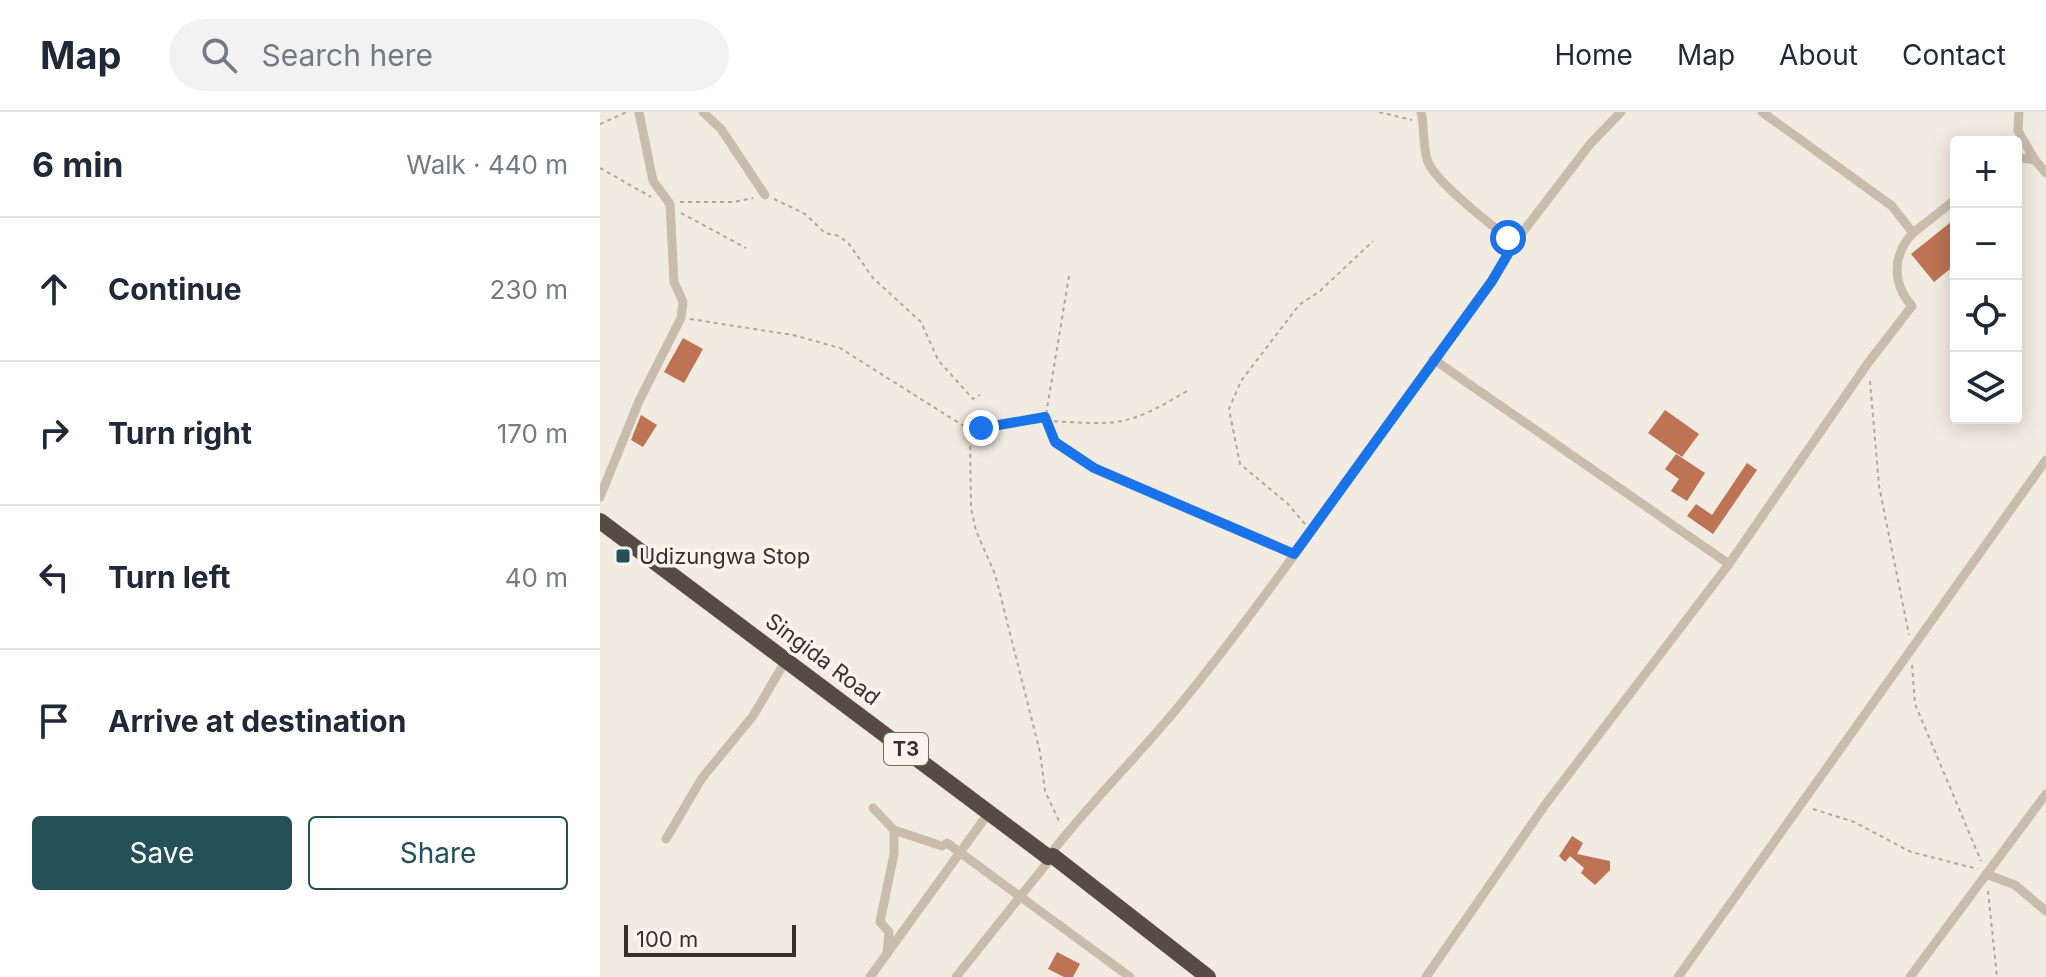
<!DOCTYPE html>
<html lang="en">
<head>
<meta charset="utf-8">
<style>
  body { margin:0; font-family:Inter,sans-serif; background:#f2f2f3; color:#1f2937 }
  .controls { position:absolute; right:24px; top:24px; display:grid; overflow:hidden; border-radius:8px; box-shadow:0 4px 20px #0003 }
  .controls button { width:72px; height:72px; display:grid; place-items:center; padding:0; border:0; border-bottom:2px solid #e0e1e3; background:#fff; color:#1f2937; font:40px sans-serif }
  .scale { position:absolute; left:24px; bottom:20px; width:172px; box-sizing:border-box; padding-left:8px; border:4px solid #38302b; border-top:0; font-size:22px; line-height:28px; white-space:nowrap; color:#38302b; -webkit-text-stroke:6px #f9f4ed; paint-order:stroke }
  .stop { position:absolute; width:24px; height:24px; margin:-18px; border:6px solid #1a73e8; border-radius:50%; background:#fff }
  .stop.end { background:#1a73e8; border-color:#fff; box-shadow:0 2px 8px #0008 }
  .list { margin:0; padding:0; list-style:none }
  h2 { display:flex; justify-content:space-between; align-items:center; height:104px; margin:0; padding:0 32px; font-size:34px }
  h2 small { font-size:26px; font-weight:400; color:#747a83 }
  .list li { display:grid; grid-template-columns:52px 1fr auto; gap:24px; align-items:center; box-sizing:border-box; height:144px; padding:0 32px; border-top:2px solid #e0e1e3 }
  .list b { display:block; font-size:30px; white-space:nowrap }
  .list em { font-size:26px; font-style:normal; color:#747a83 }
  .actions { display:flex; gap:16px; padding:24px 32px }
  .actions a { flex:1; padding:18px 0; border:2px solid #245157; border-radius:8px; text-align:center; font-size:28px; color:#245157 }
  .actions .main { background:#245157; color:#fff }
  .icon { flex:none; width:44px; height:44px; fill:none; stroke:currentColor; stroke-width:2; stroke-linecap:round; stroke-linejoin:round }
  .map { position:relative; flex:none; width:1446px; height:865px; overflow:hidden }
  header { display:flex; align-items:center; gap:48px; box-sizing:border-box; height:112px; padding:0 40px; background:#fff; border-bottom:2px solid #e0e1e3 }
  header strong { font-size:38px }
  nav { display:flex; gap:44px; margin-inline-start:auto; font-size:28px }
  .search { width:560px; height:72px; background:#f2f2f3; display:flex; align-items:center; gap:20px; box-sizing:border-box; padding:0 28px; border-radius:44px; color:#747a83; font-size:30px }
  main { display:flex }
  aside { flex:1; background:#fff }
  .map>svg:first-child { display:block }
  .building { fill:#bd7354 }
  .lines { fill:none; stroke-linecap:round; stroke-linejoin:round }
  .path { stroke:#b5a697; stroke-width:2; stroke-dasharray:4 4; stroke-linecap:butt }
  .street { stroke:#c9bcad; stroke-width:9 }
  .highway { stroke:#584b43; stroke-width:16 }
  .route { stroke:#1a73e8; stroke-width:10 }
  .poi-dot { fill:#245157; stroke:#f9f4ed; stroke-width:3 }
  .labels { text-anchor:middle; stroke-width:7; stroke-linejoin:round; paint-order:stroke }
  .shield { fill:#f9f4ed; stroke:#726b65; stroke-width:2 }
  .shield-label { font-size:20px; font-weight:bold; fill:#38302b }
  .poi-label { font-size:22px; fill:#38302b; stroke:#f9f4ed; text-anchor:start }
  .street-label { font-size:22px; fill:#38302b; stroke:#f9f4ed }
</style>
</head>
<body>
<header>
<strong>Map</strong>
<div class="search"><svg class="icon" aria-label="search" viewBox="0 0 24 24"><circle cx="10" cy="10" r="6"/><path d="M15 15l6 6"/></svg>Search here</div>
<nav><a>Home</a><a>Map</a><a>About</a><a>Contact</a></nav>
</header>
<main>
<aside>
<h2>6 min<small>Walk · 440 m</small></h2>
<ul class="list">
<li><svg class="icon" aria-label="ahead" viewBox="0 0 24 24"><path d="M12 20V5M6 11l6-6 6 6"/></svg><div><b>Continue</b></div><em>230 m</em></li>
<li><svg class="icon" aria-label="right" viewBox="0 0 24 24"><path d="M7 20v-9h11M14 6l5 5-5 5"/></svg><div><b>Turn right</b></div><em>170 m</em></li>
<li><svg class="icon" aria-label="left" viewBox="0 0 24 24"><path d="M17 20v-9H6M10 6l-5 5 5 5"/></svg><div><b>Turn left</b></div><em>40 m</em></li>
<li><svg class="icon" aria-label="arrive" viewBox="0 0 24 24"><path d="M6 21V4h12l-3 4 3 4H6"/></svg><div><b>Arrive at destination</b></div></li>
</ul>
<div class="actions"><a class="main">Save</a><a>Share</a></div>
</aside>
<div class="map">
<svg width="1446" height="865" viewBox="0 0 1446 865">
  <rect width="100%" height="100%" fill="#f2ebe1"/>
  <g class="building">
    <path d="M1356 106V152L1334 170 1311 142Z"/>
    <path d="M83 226 103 237 84 271 64 260Z"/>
    <path d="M1065 298 1099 322 1082 345 1048 321Z"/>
    <path d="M41 303 57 313 43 335 31 328Z"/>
    <path d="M1076 342 1105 361 1087 389 1071 379 1079 367 1065 357Z"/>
    <path d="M1147 351 1157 358 1113 422 1087 404 1096 392 1112 403Z"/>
    <path d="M972 724 983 731 977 742 1010 749V758L995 773 981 761 984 756 970 744 965 750 959 744Z"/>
    <path d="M457 840 480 852 473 865H464L448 857Z"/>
  </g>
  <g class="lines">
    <g class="path">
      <path d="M779 0 812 8"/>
      <path d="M0 12 27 0"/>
      <path d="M0 56 51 85"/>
      <path d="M174 87 205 102 225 121 239 124 249 132 273 166 321 210 338 248 373 287 380 283"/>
      <path d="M80 90H134L153 86"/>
      <path d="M81 101 146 136"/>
      <path d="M469 164 445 309 455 330 494 356 685 438"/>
      <path d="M90 207 193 223 240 236 370 318 444 305"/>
      <path d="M1270 269 1279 374 1309 523"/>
      <path d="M446 309C517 312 524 317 587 279"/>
      <path d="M370 318 371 396 376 419 395 462 440 640 445 679 460 711"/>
      <path d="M705 412 688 392 640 352 629 297 641 269 699 193 720 179 773 129"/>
      <path d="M1312 553 1315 592 1381 749"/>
      <path d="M1213 697 1254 710 1311 740 1378 757"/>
      <path d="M1388 779 1397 865"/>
    </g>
    <g class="street">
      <path d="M103 0 121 17 165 83"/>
      <path d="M1419 0 1418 19 1435 48"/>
      <path d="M1416 45 1435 48 1446 61"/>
      <path d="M1313 121 1356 87"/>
      <path d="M915 130 991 31 1021 0"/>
      <path d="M833 247 1129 452"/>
      <path d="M0 385 39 289 81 206 83 190 74 170 70 92 53 69 39 0"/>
      <path d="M273 696 294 718V742L280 810 289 820 287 842"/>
      <path d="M294 718 342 734 347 731 530 865"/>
      <path d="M66 727 102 666 153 604 186 548"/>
      <path d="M448 745C489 692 537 645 579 594 690 458 786 309 892 169L915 130C895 117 836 70 828 50 822 34 825 16 821 0"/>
      <path d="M1386 762 1415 773 1446 799"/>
      <path d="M270 865 390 699"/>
      <path d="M356 865 451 746"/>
      <path d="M826 865 945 693 1129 452 1268 251 1312 194C1292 172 1292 143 1313 121L1292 94 1162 0"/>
      <path d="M1078 865 1446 348"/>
      <path d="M1310 865 1446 682"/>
    </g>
    <path class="highway" d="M0 409 448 745 453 744 608 865"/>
  </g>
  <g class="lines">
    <path class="route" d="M381 316 445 305 455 330 494 356 694 442 892 169 915 130 908 126"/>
  </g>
  <rect class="poi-dot" x="15" y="436" width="16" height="16" rx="4"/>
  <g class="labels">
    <rect class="shield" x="284" y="621" width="44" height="32" rx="6"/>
    <g class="shield-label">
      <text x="306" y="644">T3</text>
    </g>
    <g class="poi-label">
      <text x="39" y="452">Udizungwa Stop</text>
    </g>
    <g class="street-label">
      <text transform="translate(223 547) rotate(37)" y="8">Singida Road</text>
    </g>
  </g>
</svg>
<div class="controls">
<button>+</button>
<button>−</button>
<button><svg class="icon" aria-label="locate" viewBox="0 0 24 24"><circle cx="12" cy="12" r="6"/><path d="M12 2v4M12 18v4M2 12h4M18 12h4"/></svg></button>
<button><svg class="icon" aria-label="layers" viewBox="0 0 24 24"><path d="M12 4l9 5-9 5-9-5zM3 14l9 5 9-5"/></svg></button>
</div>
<div class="scale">100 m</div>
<div class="stop" style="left:908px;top:126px"></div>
<div class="stop end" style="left:381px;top:316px"></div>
</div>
</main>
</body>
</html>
